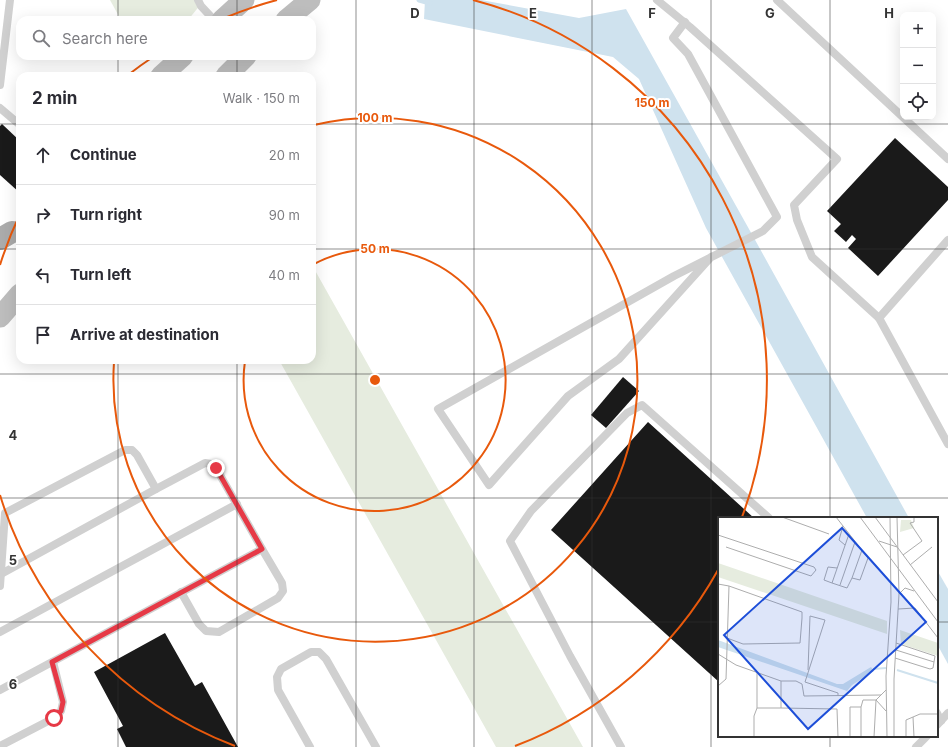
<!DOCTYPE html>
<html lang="en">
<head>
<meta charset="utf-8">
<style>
  body { margin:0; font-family:Inter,sans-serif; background:#f2f2f3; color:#2b2b33 }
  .controls { position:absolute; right:12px; top:12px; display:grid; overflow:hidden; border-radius:8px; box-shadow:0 4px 16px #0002 }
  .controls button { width:36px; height:36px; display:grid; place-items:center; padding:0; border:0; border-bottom:1px solid #e1e1e2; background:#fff; color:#2b2b33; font:20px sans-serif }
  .stop { position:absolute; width:12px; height:12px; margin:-9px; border:3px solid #e63946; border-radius:50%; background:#fff }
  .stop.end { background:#e63946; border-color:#fff; box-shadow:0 1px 4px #0008 }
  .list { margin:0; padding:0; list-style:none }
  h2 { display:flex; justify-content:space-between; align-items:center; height:52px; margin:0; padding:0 16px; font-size:17px }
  h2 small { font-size:13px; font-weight:400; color:#7c7c81 }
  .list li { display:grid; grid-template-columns:26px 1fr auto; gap:12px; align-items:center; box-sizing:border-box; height:60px; padding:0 16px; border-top:1px solid #e1e1e2 }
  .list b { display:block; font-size:15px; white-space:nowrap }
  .list em { font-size:13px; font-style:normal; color:#7c7c81 }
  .icon { flex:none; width:22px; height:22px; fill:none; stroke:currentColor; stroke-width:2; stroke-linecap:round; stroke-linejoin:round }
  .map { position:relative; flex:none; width:948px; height:747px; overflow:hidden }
  .search { position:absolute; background:#fff; box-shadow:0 4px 16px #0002; left:16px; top:16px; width:300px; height:44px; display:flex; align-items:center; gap:10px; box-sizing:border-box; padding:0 14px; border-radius:12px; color:#7c7c81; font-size:15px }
  .panel { position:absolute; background:#fff; box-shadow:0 4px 16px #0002; left:16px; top:72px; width:300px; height:292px; border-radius:12px }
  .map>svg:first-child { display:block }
  .green { fill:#e6ecdf }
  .water { fill:#cfe2ee }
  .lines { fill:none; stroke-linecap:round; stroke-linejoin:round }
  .stream { stroke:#cfe2ee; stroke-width:5 }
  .building { fill:#1a1a1a }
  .lane { stroke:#d0d0d0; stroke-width:8 }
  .secondary { stroke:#bdbdbd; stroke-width:21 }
  .primary { stroke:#ababab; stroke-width:22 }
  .route { stroke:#e63946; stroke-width:5 }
  .grid { fill:none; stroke:#333; stroke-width:1; stroke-opacity:0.55 }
  .ring { fill:none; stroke:#e8590c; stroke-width:2 }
  .inset-river { fill:none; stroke:#cfe2ee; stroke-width:2 }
  .inset-road { fill:none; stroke:#adadad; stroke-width:1 }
  .view { fill:#1d4ed8; fill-opacity:0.15; stroke:#1d4ed8; stroke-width:2 }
  .inset-edge { fill:none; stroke:#333; stroke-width:2 }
  .grid-label { font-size:13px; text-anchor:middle; font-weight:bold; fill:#333; stroke:#fff; stroke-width:4; stroke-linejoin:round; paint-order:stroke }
  .centre { fill:#e8590c; stroke:#fff; stroke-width:2 }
  .ring-label { font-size:12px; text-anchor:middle; font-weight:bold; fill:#e8590c; stroke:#fff; stroke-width:4; stroke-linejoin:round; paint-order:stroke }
</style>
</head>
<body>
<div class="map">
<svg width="948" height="747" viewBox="0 0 948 747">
  <rect width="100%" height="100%" fill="#fff"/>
  <g class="green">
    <path d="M110 0H198L201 4 188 20H121Z"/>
    <path d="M312 265 583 747H496L279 360H312Z"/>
  </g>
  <g class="water">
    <path d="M425 0H481L579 18 626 9 754 238 909 518H867L706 228 639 79 613 57 424 19Z"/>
    <path d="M937 570 948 589V664L937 644Z"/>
  </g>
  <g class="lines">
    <path class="stream" d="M419 0 430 3"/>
  </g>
  <g class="building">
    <path d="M2 124 20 141V193L0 175V126Z"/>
    <path d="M895 138 948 187V200L878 276 848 248 856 239 852 235 846 242 834 231 841 224 827 211Z"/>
    <path d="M623 377 639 391 606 428 591 415Z"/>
    <path d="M648 422 754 518H719V682L551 530Z"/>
    <path d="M165 633 195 686 202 682 238 747H126L117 729 123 726 94 672Z"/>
  </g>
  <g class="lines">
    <g class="lane">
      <path d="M198 0 201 6 214 20"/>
      <path d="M657 0 690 27 837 159 794 205 797 220 812 257 879 318"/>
      <path d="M777 0 948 159"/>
      <path d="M685 22 673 38 688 54 777 217 763 231 674 276 438 409 489 485 568 396 619 359 711 257"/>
      <path d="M0 85 10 0"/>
      <path d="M0 108 20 125"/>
      <path d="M948 240 879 318 948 444"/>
      <path d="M1 574 156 489"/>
      <path d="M0 586 5 513 125 450H132L137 455 156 489 205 463 211 464 216 468 262 549 0 690"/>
      <path d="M181 592 199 624 206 631 219 632 278 598 283 591 282 583 262 549"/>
      <path d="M0 632 237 504"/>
      <path d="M937 713 941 721"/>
      <path d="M937 725 948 713"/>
      <path d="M0 746 54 718 61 711 63 702 53 662"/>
      <path d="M310 747 278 690 277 677 281 669 311 652H319L326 659 376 747"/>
      <path d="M621 747 570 656 510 541 531 511 627 413 642 405 769 518"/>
      <path d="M916 747 927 736"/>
    </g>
    <g class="secondary">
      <path d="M222 20 244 0"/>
      <path d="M286 20 310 0"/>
      <path d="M161 76 183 56"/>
      <path d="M226 76 246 56"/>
      <path d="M0 317 20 294"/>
    </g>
    <path class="primary" d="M0 239 12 232"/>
  </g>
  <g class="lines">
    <path class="route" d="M54 718 61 711 63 702 52 662 262 549 216 468"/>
  </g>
  <path class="grid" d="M118 0V20M237 0V20M356 0V747M474 0V747M592 0V747M711 0V747M830 0V518M118 56V76M237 56V76M0 124H20M312 124H948M0 249H20M312 249H948M118 360V747M237 360V747M0 374H948M0 498H948M0 622H719M937 622H948M830 736V747"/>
  <g class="ring">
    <path d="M312 265A131 131 0 1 1 245 361"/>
    <path d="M314 125A262 262 0 1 1 114 362"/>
    <path d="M718 570A392 392 0 0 1 515 746M235 746A392 392 0 0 1 0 495M0 265A392 392 0 0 1 20 214M128 75A392 392 0 0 1 153 57M222 19A392 392 0 0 1 277 0M473 0A392 392 0 0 1 742 517"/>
  </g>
  <g transform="translate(718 517)">
    <rect width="220" height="220" fill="#fff"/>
    <path d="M183 3H193L196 11 182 15ZM0 46 169 104V117L0 60ZM182 113 220 126V139L183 127Z" fill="#e6ecdf"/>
    <path d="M0 123 119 167H125L153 150 156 154 134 168 129 174 0 130Z" fill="#cfe2ee"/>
    <path class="inset-river" d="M155 152 168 151M179 153 220 166"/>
    <path class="inset-road" d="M64 0 111 17M118 0 150 41 142 63 134 61 129 71 114 66 131 17M142 0 220 105M157 0 220 85M125 9 121 23 127 28M0 18 96 50 98 53 93 59 8 30M161 24 179 30M185 38 204 24 192 6 196 5V0M192 48 214 30M134 61 144 33M114 66 106 63 110 50 119 51M0 67 11 69 8 162 0 169M122 68 137 25M181 77 187 71 196 74M180 92 197 91 220 121M9 121 25 127 82 126 84 101V95L11 69M178 133 216 145M0 137 18 148 63 164V191L119 192 120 220M177 141 212 152 215 151 217 139 178 126M90 153 92 99 107 103 87 165 120 176V179M63 164H78L84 167 86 179 163 178M168 173 158 183 168 194M143 190V220M39 191H63M195 200 196 220M36 220V199L39 191V156M132 220V190H143L145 183H158L156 220M169 220 168 159 173 85 172 0M176 220V162L181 77 179 0M188 220V203L202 197H220"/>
    <path class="view" d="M124 11 208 105 90 212 6 118Z"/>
    <rect width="220" height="220" class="inset-edge"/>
  </g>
  <g class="grid-label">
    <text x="415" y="18">D</text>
    <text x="533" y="18">E</text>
    <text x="652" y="18">F</text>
    <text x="770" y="18">G</text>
    <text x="889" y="18">H</text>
    <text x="13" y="440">4</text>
    <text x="13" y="565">5</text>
    <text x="13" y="689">6</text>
  </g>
  <circle cx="375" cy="380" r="6" class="centre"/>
  <g class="ring-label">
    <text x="652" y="107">150 m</text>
    <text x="375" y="122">100 m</text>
    <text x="375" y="253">50 m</text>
  </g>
</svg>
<div class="controls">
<button>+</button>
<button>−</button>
<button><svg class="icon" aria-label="locate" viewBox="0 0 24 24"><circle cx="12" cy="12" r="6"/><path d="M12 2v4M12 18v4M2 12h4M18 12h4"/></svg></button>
</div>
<div class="stop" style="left:54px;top:718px"></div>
<div class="stop end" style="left:216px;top:468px"></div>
<div class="search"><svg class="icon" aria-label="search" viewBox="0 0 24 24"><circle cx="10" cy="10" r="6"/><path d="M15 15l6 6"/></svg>Search here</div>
<section class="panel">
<h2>2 min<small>Walk · 150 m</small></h2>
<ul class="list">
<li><svg class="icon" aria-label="ahead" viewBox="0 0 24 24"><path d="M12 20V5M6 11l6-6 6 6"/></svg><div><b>Continue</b></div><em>20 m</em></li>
<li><svg class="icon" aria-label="right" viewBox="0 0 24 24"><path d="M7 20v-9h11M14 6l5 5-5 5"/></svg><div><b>Turn right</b></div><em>90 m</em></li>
<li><svg class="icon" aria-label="left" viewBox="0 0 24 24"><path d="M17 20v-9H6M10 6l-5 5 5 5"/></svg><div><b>Turn left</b></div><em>40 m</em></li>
<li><svg class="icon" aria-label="arrive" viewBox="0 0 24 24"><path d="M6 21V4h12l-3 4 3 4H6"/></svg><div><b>Arrive at destination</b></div></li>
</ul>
</section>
</div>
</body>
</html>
